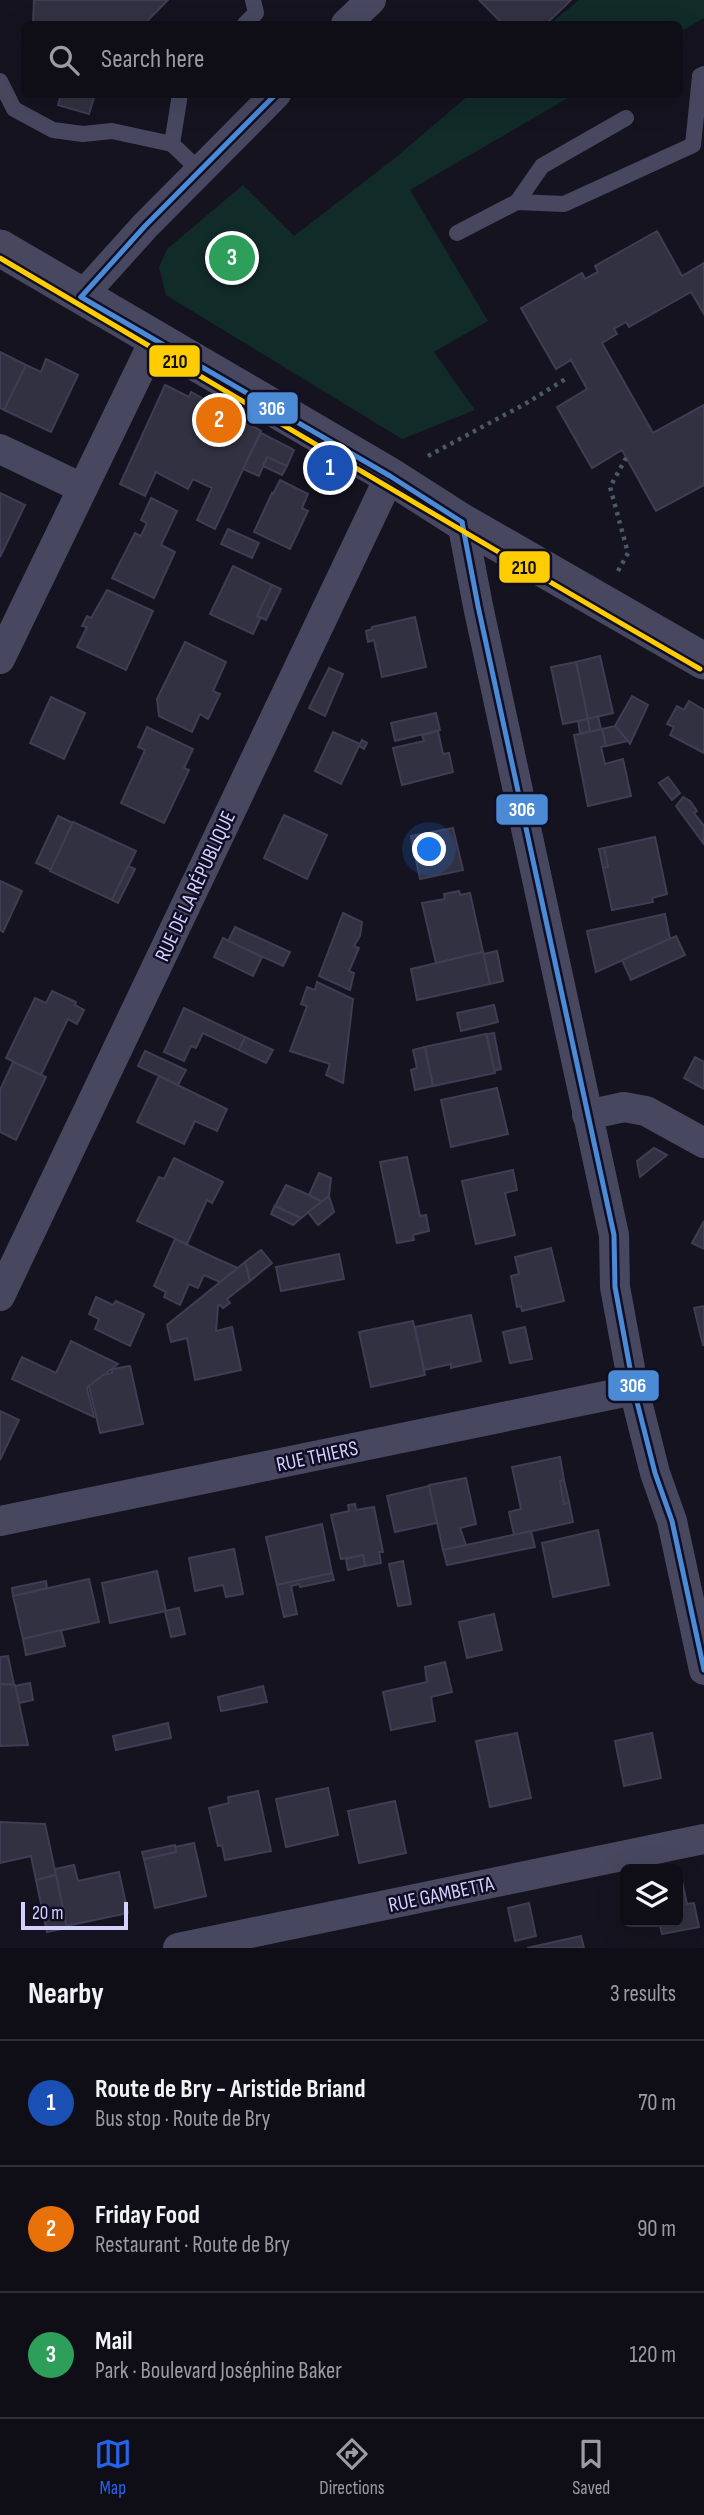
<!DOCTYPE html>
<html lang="en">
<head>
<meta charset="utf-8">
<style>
  body { margin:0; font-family:"Sofia Sans Condensed",sans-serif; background:#1d1c24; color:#f1f3f6 }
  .controls { position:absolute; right:21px; bottom:21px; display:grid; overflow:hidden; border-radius:10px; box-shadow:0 7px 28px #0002 }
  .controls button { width:63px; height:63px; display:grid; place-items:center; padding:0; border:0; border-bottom:2px solid #2f2e36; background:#0f0e17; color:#f1f3f6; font:35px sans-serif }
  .scale { position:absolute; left:21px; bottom:18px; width:107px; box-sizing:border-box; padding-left:7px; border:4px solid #d3d1ff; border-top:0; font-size:19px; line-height:24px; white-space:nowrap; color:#d3d1ff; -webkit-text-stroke:5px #100e24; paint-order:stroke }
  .you { position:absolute; left:430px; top:850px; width:24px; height:24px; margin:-18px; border:5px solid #fff; border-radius:50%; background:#1a73e8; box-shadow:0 0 0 10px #1a73e833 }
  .badge { display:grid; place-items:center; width:46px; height:46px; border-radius:50%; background:#2563eb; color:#fff; font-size:23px; font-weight:700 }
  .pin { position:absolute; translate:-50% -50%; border:4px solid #fff; box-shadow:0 2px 7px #0006 }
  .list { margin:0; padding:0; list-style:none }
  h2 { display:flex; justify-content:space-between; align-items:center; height:91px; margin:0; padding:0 28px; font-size:30px }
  h2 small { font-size:23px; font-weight:400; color:#9b9ca1 }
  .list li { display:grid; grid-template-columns:46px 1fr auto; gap:21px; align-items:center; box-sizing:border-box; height:126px; padding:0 28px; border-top:2px solid #2f2e36 }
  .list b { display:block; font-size:26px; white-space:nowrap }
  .list p { margin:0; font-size:23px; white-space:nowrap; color:#9b9ca1 }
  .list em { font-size:23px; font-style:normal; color:#9b9ca1 }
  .icon { flex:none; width:38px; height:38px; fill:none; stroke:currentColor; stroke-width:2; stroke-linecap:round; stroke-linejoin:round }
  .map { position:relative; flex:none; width:704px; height:1948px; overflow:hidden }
  .search { position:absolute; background:#0f0e17; box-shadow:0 7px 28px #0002; left:21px; right:21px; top:21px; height:77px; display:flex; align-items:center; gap:18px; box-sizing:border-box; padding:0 24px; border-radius:10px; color:#9b9ca1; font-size:26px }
  .sheet { height:469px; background:#0f0e17 }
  nav { display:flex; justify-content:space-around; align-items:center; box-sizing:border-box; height:98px; border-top:2px solid #2f2e36; background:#0f0e17; font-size:19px; color:#9b9ca1 }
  nav a { display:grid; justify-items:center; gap:4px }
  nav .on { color:#2563eb }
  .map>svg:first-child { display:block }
  .green { fill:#112b29 }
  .building { fill:#323141; stroke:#3f3d53; stroke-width:2 }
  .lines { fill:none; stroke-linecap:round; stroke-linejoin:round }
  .path { stroke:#485a66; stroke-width:4.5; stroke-dasharray:3.5 5; stroke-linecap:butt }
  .service { stroke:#474860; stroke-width:16 }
  .minor { stroke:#474860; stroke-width:30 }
  .tertiary { stroke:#474860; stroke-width:37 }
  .bus-1-casing { stroke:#100e24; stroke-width:10 }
  .bus-2-casing { stroke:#100e24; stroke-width:10 }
  .bus-1 { stroke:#4b8ad4; stroke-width:5 }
  .bus-2 { stroke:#ffcd02; stroke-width:5 }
  .labels { text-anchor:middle; stroke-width:5; stroke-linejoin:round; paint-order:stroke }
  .street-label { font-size:21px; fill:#d3d1ff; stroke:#100e24 }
  .line-badge { stroke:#100e24; stroke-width:2.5 }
  .badge-label { font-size:19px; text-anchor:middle; font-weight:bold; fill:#fff }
  .pale-badge-label { font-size:19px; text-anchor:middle; font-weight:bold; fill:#111 }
</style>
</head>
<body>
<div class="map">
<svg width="704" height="1948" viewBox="0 0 704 1948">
  <rect width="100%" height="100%" fill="#14131f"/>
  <g class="green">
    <path d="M579 0H704V18L680 32V24H550Z"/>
    <path d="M469 95H573L410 190 488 321 434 352 475 410 402 439 166 295 159 267 167 249 243 185 294 236 395 158Z"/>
  </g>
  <g class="building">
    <path d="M34 0H168L144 24H33Z"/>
    <path d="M479 0H571L546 24H503Z"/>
    <path d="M61 94H95L89 114 58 105Z"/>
    <path d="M657 231 682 276 704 263V314L691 292 629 327 626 322 614 329 617 334 602 343 653 433 704 405V485L656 511 622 450 592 468 557 407 587 389 571 360 556 369 521 308 582 273 585 279 598 272 595 266Z"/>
    <path d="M0 352 26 365 4 410 0 408Z"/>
    <path d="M46 359 78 375 51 432 4 410 26 365 41 372Z"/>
    <path d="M165 385 189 397 191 392 207 401 204 407 236 423 239 418 261 431 215 529 197 520 212 488 193 479 188 489 156 472 145 496 120 484Z"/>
    <path d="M207 401 239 418 236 423 204 407Z"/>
    <path d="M261 433 294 450 287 466 267 457 259 476 243 469Z"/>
    <path d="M267 457 287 466 282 475 263 466Z"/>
    <path d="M280 480 308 494 302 508 308 511 290 549 254 532 272 493 273 494Z"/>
    <path d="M0 493 25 505 0 557Z"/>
    <path d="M151 498 177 511 161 545 175 552 154 598 112 578 135 533 141 536 147 523 141 520Z"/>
    <path d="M228 529 259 543 252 558 221 544Z"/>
    <path d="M233 566 272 585 257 616 261 617 253 634 210 614Z"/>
    <path d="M272 585 281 589 266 620 257 616Z"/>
    <path d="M107 590 153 611 126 670 77 647 87 627 82 626 87 616 91 618Z"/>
    <path d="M415 617 426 667 382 677 374 640 368 642 366 631 372 629V627Z"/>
    <path d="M185 642 226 662 213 691 220 694 208 719 200 714 192 732 159 716 157 699Z"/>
    <path d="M600 656 613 713 588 719 576 662Z"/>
    <path d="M576 662 588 719 563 724 551 667Z"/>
    <path d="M329 668 343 674 325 716 309 708Z"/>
    <path d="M632 696 648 705 630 744 615 726Z"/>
    <path d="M51 697 85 713 64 759 30 743Z"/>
    <path d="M689 701 704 710V753L670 735 674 727 667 724 677 706 684 710Z"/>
    <path d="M436 713 440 730 395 741 391 723Z"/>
    <path d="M598 716 601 729 590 732 588 719Z"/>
    <path d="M588 719 590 732 580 733 578 721Z"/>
    <path d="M615 726 628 741 606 746 602 729Z"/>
    <path d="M147 727 193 749 184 768 189 770 164 823 121 803 145 750 138 747Z"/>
    <path d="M602 729 606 746 601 747 605 764 623 759 631 796 588 806 574 735Z"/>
    <path d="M438 731 443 754 449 753 453 772 402 785 393 748 424 741 422 735Z"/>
    <path d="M333 732 360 744 362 740 367 743 364 749 359 746 341 784 315 771Z"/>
    <path d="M668 777 680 793 672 800 659 783Z"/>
    <path d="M683 797 690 801 697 811 694 813 704 826 703 843 676 806Z"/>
    <path d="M284 815 327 835 307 879 264 858Z"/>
    <path d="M58 816 73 823 51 870 36 863Z"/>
    <path d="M73 822 136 851 112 900 50 871Z"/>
    <path d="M453 828 463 870 420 879 411 836Z"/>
    <path d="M655 837 667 894 652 898 653 902 612 910 603 868 608 867 604 848Z"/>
    <path d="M604 848 608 867 603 868 599 849Z"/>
    <path d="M128 866 135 869 118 903 112 900Z"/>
    <path d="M0 881 22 891 3 932 0 930Z"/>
    <path d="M459 891 460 895 470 893 483 952 436 963 422 903 445 899 444 894Z"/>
    <path d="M343 913 362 922 360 936 354 946 359 948 349 971 354 973 350 990 319 976Z"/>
    <path d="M665 914 670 939 596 972 587 931Z"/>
    <path d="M235 927 290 952 283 966 228 941Z"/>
    <path d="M676 936 685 955 631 980 622 960Z"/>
    <path d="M223 938 262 957 253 976 214 957Z"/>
    <path d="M497 951 503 981 490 984 483 954Z"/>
    <path d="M483 952 490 984 417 1000 411 969Z"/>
    <path d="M317 982 353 999 343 1083 326 1075 330 1064 290 1051 307 1006 301 1004 307 987 315 990Z"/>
    <path d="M52 991 76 1002 75 1005 84 1010 77 1024 68 1019 41 1075 6 1058 35 998 46 1003Z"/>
    <path d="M494 1005 498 1022 461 1031 457 1013Z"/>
    <path d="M184 1008 245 1037 239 1050 203 1033 196 1048 191 1046 184 1061 164 1052Z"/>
    <path d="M494 1033 501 1069 494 1071 487 1034Z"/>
    <path d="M486 1034 495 1073 433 1086 424 1047Z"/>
    <path d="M245 1037 273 1050 266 1063 239 1050Z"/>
    <path d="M425 1047 433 1086 415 1090 411 1070 417 1068 413 1050Z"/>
    <path d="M145 1051 186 1070 178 1085 138 1066Z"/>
    <path d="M695 1057 704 1062V1089L684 1078Z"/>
    <path d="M13 1062 46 1077 16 1140 0 1132V1090Z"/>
    <path d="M159 1076 227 1109 217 1131 195 1121 184 1144 137 1122Z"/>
    <path d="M497 1088 508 1134 451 1147 441 1100Z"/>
    <path d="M654 1148 667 1155 640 1177 637 1161Z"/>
    <path d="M407 1157 420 1216 426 1215 429 1231 413 1235 414 1240 397 1243 380 1162Z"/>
    <path d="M174 1158 223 1182 212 1203 207 1200 187 1244 137 1221 159 1177 164 1179Z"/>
    <path d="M513 1170 517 1190 505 1193 515 1235 476 1244 462 1181Z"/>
    <path d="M319 1173 331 1178 329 1196 322 1202 309 1195Z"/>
    <path d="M286 1185 309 1195 322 1202 301 1218 275 1206Z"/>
    <path d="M329 1196 334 1212 318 1225 308 1212Z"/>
    <path d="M275 1205V1206L301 1218 293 1225 271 1214Z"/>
    <path d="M704 1221V1249L692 1243Z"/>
    <path d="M175 1239 213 1257 238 1268 220 1282 204 1275 198 1288 189 1284 180 1305 164 1297 166 1292 154 1286Z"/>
    <path d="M551 1248 564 1301 522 1311 521 1306 517 1307 511 1276 519 1274 515 1257Z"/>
    <path d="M261 1250 272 1263 250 1281 245 1262Z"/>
    <path d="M339 1254 344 1279 281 1291 276 1267Z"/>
    <path d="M245 1262 250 1281 227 1299 230 1303 223 1308 220 1305 218 1306 216 1331 232 1327 241 1370 195 1380 187 1338 171 1342 167 1325Z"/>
    <path d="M96 1297 113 1305 116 1301 144 1314 130 1346 95 1329 99 1319 89 1314Z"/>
    <path d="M704 1306V1345H703L694 1308Z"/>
    <path d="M471 1315 481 1361 451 1368V1364L424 1370 415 1327Z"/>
    <path d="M413 1321 425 1375 371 1387 359 1332Z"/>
    <path d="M525 1327 532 1359 510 1363 503 1332Z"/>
    <path d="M71 1341 118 1364 87 1388 94 1417 12 1379 22 1357 56 1373Z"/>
    <path d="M130 1366 143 1424 100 1433 89 1386 103 1375 112 1373V1369Z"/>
    <path d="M0 1411 19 1420 0 1460Z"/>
    <path d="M560 1457 564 1480 560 1481 564 1504 569 1502 573 1522 514 1535 509 1512 521 1509 512 1467Z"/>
    <path d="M466 1478 476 1524 460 1528 466 1545 443 1550 429 1485Z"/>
    <path d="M564 1480 569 1502 564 1504 560 1481Z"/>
    <path d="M429 1486 437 1523 395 1532 387 1496Z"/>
    <path d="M355 1504 356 1510 374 1507 383 1552H379L381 1563 365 1566 363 1555 341 1559 331 1515 349 1511 348 1505Z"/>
    <path d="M322 1524 332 1573 277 1585 266 1537Z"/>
    <path d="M598 1530 609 1585 553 1597 542 1543Z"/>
    <path d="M531 1531 535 1547 447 1565 443 1550Z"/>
    <path d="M234 1549 243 1594 226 1597 223 1585 195 1591 189 1558Z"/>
    <path d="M363 1555 365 1566 348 1570 346 1559Z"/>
    <path d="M403 1561 411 1604 398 1606 389 1564Z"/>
    <path d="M157 1571 166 1611 110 1623 102 1583Z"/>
    <path d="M332 1573 334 1580 300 1587 299 1584 291 1586 297 1614 284 1617 277 1585Z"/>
    <path d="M89 1579 99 1622 23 1639 13 1596Z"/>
    <path d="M46 1581 47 1588 13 1596 12 1588Z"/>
    <path d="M179 1608 185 1634 171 1637 165 1611Z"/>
    <path d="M494 1614 502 1650 467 1658 459 1622Z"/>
    <path d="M61 1630 65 1646 26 1655 23 1639Z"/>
    <path d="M8 1656 14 1685 0 1684V1657Z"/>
    <path d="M445 1662 452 1692 431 1697 435 1721 391 1730 383 1692 427 1682 425 1667Z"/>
    <path d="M30 1683 33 1700 19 1703 15 1686Z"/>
    <path d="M0 1684 15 1685 28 1745 0 1746Z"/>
    <path d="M263 1686 267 1702 221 1711 218 1697Z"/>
    <path d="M168 1723 171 1738 116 1750 113 1736Z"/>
    <path d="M517 1733 531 1798 490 1807 476 1741Z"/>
    <path d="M652 1733 661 1778 624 1786 615 1741Z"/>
    <path d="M328 1788 338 1835 286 1847 276 1799Z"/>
    <path d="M258 1791 271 1851 225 1860 222 1845 218 1846 209 1808 229 1803 228 1797Z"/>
    <path d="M395 1801 406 1853 359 1863 348 1811Z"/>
    <path d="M0 1822 45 1824 56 1875 36 1880 31 1856 0 1863Z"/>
    <path d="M194 1843 206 1896 155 1908 144 1859 176 1852 175 1847Z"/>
    <path d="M175 1845 176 1852 144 1859 142 1852Z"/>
    <path d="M74 1865 78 1881 119 1872 128 1913 66 1926 55 1869Z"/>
    <path d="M56 1875 67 1928 47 1932 36 1880Z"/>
    <path d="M682 1881 687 1904 694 1903 699 1927 662 1934 659 1922H678V1882Z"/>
    <path d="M529 1903 536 1936 515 1941 508 1908Z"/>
    <path d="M581 1936 584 1948H527Z"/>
  </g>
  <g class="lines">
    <g class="path">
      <path d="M428 456 525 404 567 378"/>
      <path d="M618 571 628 553 610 487 626 458"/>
    </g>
    <g class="service">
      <path d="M245 24 256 13 253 0"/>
      <path d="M0 81 14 109 53 130 83 134 112 131 172 144"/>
      <path d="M180 94 172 144 199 170"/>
      <path d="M517 202 542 166 626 118"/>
      <path d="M457 233 517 202 564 204 693 145 700 76 704 74"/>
    </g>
    <g class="minor">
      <path d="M346 24 371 0"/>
      <path d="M81 297 145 226 276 94"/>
      <path d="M0 449 82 488"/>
      <path d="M462 522 478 606 614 1235 615 1287 634 1390 655 1473 672 1521 704 1670"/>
      <path d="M0 659 155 339"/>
      <path d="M587 1115 624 1107 646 1111 704 1143"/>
      <path d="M0 1296 390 476"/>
      <path d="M0 1521 634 1390"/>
      <path d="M178 1948 704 1839"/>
    </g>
    <path class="tertiary" d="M0 248 390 476 462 522 704 661"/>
    <defs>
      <g id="bus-1">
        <path d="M81 297 390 476 462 522"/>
        <path d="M81 297 145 226 276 94"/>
        <path d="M462 522 478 606 614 1235 615 1287 634 1390 655 1473 672 1521 704 1670"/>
      </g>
      <path id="bus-2" d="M0 258C233 395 465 534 700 669"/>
    </defs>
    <use href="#bus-1" class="bus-1-casing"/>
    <use href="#bus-2" class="bus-2-casing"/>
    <use href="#bus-1" class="bus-1"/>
    <use href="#bus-2" class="bus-2"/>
  </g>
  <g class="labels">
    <g class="street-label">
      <text transform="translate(195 886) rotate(-65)" y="7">RUE DE LA RÉPUBLIQUE</text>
      <text transform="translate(317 1456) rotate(-12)" y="7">RUE THIERS</text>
      <text transform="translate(441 1894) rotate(-12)" y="7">RUE GAMBETTA</text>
    </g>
  </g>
  <g class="line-badge">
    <rect x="148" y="344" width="53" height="34" rx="7" fill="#ffcd02"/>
    <rect x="246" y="391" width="53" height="34" rx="7" fill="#4b8ad4"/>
    <rect x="498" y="550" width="53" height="34" rx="7" fill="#ffcd02"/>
    <rect x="495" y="793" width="54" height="33" rx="7" fill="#4b8ad4"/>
    <rect x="607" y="1369" width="53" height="33" rx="7" fill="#4b8ad4"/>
  </g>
  <g class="badge-label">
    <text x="272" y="415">306</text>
    <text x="522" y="816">306</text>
    <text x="633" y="1392">306</text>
  </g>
  <g class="pale-badge-label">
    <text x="175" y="368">210</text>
    <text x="524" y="574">210</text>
  </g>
</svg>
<div class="controls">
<button><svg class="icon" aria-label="layers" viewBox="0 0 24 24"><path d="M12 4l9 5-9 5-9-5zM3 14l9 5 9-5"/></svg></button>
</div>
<div class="scale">20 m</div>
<div class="you"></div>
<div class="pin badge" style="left:330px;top:468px;background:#1a4fb4">1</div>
<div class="pin badge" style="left:219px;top:420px;background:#e8710a">2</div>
<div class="pin badge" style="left:232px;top:258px;background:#2e9e5b">3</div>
<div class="search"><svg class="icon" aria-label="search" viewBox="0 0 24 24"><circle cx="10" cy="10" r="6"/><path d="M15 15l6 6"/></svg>Search here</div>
</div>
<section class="sheet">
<h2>Nearby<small>3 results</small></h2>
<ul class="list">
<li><span class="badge" style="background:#1a4fb4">1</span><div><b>Route de Bry - Aristide Briand</b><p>Bus stop · Route de Bry</p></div><em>70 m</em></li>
<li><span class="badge" style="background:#e8710a">2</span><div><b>Friday Food</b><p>Restaurant · Route de Bry</p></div><em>90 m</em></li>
<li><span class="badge" style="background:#2e9e5b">3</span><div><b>Mail</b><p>Park · Boulevard Joséphine Baker</p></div><em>120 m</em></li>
</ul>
</section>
<nav>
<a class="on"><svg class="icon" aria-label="map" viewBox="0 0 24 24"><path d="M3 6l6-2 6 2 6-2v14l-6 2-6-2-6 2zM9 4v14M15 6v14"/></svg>Map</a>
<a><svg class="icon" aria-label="directions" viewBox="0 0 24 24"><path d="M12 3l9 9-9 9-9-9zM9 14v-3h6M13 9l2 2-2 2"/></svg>Directions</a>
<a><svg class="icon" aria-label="saved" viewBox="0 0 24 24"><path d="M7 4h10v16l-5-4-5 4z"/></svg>Saved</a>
</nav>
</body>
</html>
